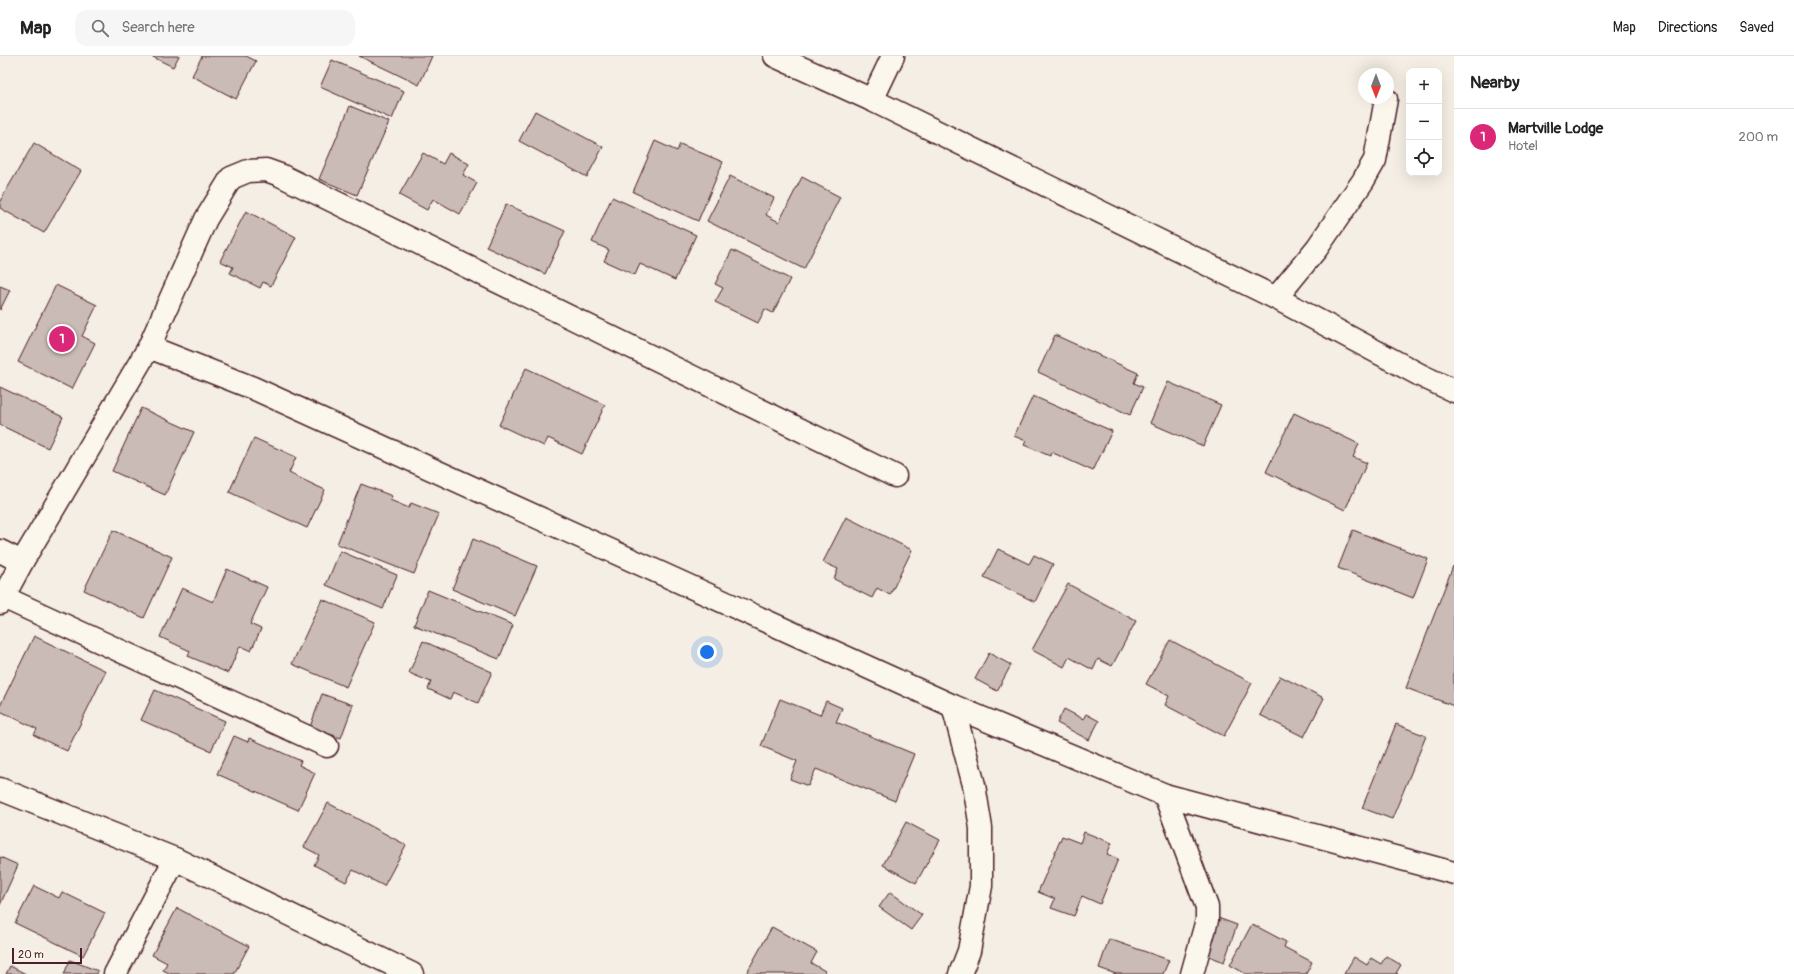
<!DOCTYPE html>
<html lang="en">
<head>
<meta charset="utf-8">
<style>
  body { margin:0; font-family:Pangolin,sans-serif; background:#f6f6f6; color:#222 }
  .controls { position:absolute; right:12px; top:12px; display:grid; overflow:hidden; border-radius:8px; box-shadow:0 4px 16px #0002 }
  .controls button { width:36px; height:36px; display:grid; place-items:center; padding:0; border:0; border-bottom:1px solid #e0e0e0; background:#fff; color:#222; font:20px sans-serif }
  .compass { position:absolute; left:1358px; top:12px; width:36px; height:36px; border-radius:50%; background:#fff; box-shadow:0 4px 16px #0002; rotate:180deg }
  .scale { position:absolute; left:12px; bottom:10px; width:70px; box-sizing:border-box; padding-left:4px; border:2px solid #4a1f2b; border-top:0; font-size:11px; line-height:14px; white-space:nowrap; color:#4a1f2b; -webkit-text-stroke:3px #fbf7ec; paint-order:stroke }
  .you { position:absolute; left:707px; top:596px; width:14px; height:14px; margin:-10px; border:3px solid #fff; border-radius:50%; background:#1a73e8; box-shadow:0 0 0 6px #1a73e833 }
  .badge { display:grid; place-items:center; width:26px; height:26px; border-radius:50%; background:#db2777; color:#fff; font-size:13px; font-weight:700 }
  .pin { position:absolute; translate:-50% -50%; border:2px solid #fff; box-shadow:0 1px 4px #0006 }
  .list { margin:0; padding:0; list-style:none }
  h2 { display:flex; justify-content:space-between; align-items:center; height:52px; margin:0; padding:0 16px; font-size:17px }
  h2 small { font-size:13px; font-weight:400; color:#767676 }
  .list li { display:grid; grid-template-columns:26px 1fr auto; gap:12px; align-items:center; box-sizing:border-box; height:56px; padding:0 16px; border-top:1px solid #e0e0e0 }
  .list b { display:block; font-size:15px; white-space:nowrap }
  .list p { margin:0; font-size:13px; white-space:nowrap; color:#767676 }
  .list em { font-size:13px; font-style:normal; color:#767676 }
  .icon { flex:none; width:22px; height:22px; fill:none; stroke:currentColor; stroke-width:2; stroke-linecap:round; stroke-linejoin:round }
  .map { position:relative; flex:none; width:1454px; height:918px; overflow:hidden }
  header { display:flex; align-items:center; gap:24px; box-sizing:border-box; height:56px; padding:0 20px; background:#fff; border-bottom:1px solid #e0e0e0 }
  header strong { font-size:19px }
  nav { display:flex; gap:22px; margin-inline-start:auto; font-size:14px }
  .search { width:280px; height:36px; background:#f6f6f6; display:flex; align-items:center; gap:10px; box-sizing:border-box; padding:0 14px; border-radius:12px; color:#767676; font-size:15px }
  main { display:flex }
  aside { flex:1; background:#fff }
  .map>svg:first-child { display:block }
  .building { fill:#cabbb6; stroke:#4a1f2b }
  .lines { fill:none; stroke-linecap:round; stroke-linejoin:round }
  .street-casing { stroke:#4a1f2b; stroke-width:25 }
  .street { stroke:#fbf7ec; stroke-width:22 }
</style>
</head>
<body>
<header>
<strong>Map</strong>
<div class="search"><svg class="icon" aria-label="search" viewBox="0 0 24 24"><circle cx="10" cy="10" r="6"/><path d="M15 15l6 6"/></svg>Search here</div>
<nav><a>Map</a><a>Directions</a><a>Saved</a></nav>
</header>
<main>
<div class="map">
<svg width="1454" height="918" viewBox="0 0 1454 918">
  <rect width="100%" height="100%" fill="#f4eee4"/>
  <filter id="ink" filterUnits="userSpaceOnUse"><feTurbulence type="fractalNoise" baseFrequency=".025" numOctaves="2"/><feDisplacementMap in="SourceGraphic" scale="8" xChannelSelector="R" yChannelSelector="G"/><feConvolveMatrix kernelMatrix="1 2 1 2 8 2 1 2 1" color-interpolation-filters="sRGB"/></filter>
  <g filter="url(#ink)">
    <g class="building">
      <path d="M151 0H179L173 11Z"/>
      <path d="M202 0H246L256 5 236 43 192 20Z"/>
      <path d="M359 0H432L419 29Z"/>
      <path d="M332 4 404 35 392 63 320 31Z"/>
      <path d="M350 50 389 66 357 139 319 123Z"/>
      <path d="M535 55 603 91 587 121 519 85Z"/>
      <path d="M655 85 677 95 680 88 723 106 698 165 633 136Z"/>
      <path d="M34 87 81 115 44 177 0 152V145Z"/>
      <path d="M423 97 443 108 449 97 469 108 463 119 477 127 460 158 433 143 427 154 399 139Z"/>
      <path d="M730 120 774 142 766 159 779 166 802 121 840 141 804 213 707 165Z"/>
      <path d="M612 141 696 179 675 224 640 208 635 219 604 205 609 194 592 186Z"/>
      <path d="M506 148 565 175 545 218 486 191Z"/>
      <path d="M246 155 296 181 271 230 263 226 260 232 230 217 233 211 220 205Z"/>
      <path d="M732 194 790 223 773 257 765 253 758 267 715 246 723 232 715 228Z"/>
      <path d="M56 229 97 249 82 280 95 287 72 333 18 306Z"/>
      <path d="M0 230 10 234 0 254Z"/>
      <path d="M1055 279 1138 317 1134 327 1143 331 1130 359 1038 316Z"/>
      <path d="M526 312 605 349 582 398 548 382 544 390 499 369Z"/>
      <path d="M1168 326 1221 349 1203 390 1150 367Z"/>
      <path d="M0 331 63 361 48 392 0 369Z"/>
      <path d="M1033 340 1112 375 1093 415 1051 396 1050 400 1024 389 1026 385 1014 380Z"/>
      <path d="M141 352 194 376 165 439 112 415Z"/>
      <path d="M1294 357 1359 388 1353 401 1367 407 1345 454 1266 416Z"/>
      <path d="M254 382 296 401 289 417 325 434 307 472 229 436Z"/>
      <path d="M361 428 392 440 390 444 409 452 411 447 439 458 414 518 337 488Z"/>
      <path d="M846 461 912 494 890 539 877 532 872 542 834 523 838 513 823 506Z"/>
      <path d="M113 474 172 501 144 562 84 534Z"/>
      <path d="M1353 474 1428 503 1413 542 1338 512Z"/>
      <path d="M473 483 537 510 515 560 452 533Z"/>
      <path d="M998 493 1029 508 1034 499 1053 508 1035 546 984 521Z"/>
      <path d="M340 495 397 519 383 553 326 529Z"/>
      <path d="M1453 510 1454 511V650L1406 632Z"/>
      <path d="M227 513 267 531 250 568 261 573 251 595 240 590 228 617 188 600 190 595 160 581 182 532 213 546Z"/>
      <path d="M1068 528 1136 565 1112 610 1098 603 1093 614 1069 601 1064 611 1032 594Z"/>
      <path d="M428 534 513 569 499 603 414 569Z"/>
      <path d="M322 543 375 566 346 631 292 608Z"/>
      <path d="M34 580 106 615 67 695 34 679 37 673 0 655V650Z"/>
      <path d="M1170 584 1252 627 1224 680 1165 649 1169 640 1146 628Z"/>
      <path d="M423 585 492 616 478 647 453 636 450 643 428 633 431 626 409 617Z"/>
      <path d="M989 597 1011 609 997 635 975 623Z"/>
      <path d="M1280 620 1324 642 1304 681 1260 659Z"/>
      <path d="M155 634 225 665 211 695 141 664Z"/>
      <path d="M322 638 353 649 341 682 310 671Z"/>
      <path d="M780 643 820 659 826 645 842 652 836 666 914 698 895 745 816 713 808 730 790 723 797 705 761 690Z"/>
      <path d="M1064 653 1083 663 1086 658 1099 665 1089 684 1057 667Z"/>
      <path d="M1396 668 1426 680 1392 763 1362 752Z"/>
      <path d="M234 680 248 686 249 682 301 705 299 709 315 717 298 754 217 718Z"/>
      <path d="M328 747 406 789 384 830 353 814 346 826 314 809 319 799 304 791Z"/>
      <path d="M906 766 940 784 916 827 883 809Z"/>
      <path d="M1084 776 1112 787 1107 798 1118 803 1100 848 1082 840 1074 860 1051 852 1055 843 1038 836 1062 780 1080 787Z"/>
      <path d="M0 801 18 809 0 849Z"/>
      <path d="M34 830 59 842 62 836 105 857 83 900 15 867Z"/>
      <path d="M890 836 922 859 911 874 879 851Z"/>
      <path d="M177 852 249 890 234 918H171L163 914 167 907 152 899Z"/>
      <path d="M1218 862 1237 869 1224 906 1204 898Z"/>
      <path d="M1252 868 1286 886 1284 891 1312 906 1306 918H1246L1230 909Z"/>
      <path d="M772 871 817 896 811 907 825 915 823 918H746Z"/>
      <path d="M1109 883 1169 904 1163 918H1116L1099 912Z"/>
      <path d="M1386 900 1401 909 1396 917 1398 918H1344L1354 901 1367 909 1371 902 1381 908Z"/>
      <path d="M70 904 98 915 97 918H64Z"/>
      <path d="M10 910 26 918H6Z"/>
    </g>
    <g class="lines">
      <defs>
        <g id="street">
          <path d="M775 0 872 44 1276 242 1422 320 1454 335"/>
          <path d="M872 44 893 0"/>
          <path d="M1276 242 1317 192 1363 125 1375 104 1386 43"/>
          <path d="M149 291 253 332 953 650 1165 739 1454 817"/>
          <path d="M0 495 22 506 0 547"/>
          <path d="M22 506 149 291 206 163 231 122 248 115 266 114 280 119 895 420"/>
          <path d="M3 541 327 690"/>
          <path d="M953 650 974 729 981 772V830L969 895 960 918"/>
          <path d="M0 733 175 803 412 918"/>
          <path d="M1165 739 1207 851V864L1192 918"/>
          <path d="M115 918 175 803"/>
        </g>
      </defs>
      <use href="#street" class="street-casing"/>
      <use href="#street" class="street"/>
    </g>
  </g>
</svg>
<div class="controls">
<button>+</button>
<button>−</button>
<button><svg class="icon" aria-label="locate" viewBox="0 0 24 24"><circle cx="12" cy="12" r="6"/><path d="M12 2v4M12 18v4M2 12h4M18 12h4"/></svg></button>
</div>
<svg class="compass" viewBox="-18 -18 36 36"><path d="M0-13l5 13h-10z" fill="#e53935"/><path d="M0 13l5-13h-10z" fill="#767676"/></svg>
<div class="scale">20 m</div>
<div class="you"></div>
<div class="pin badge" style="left:62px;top:283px">1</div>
</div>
<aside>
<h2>Nearby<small></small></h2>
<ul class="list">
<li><span class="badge">1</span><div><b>Martville Lodge</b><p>Hotel</p></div><em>200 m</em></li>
</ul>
</aside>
</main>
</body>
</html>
